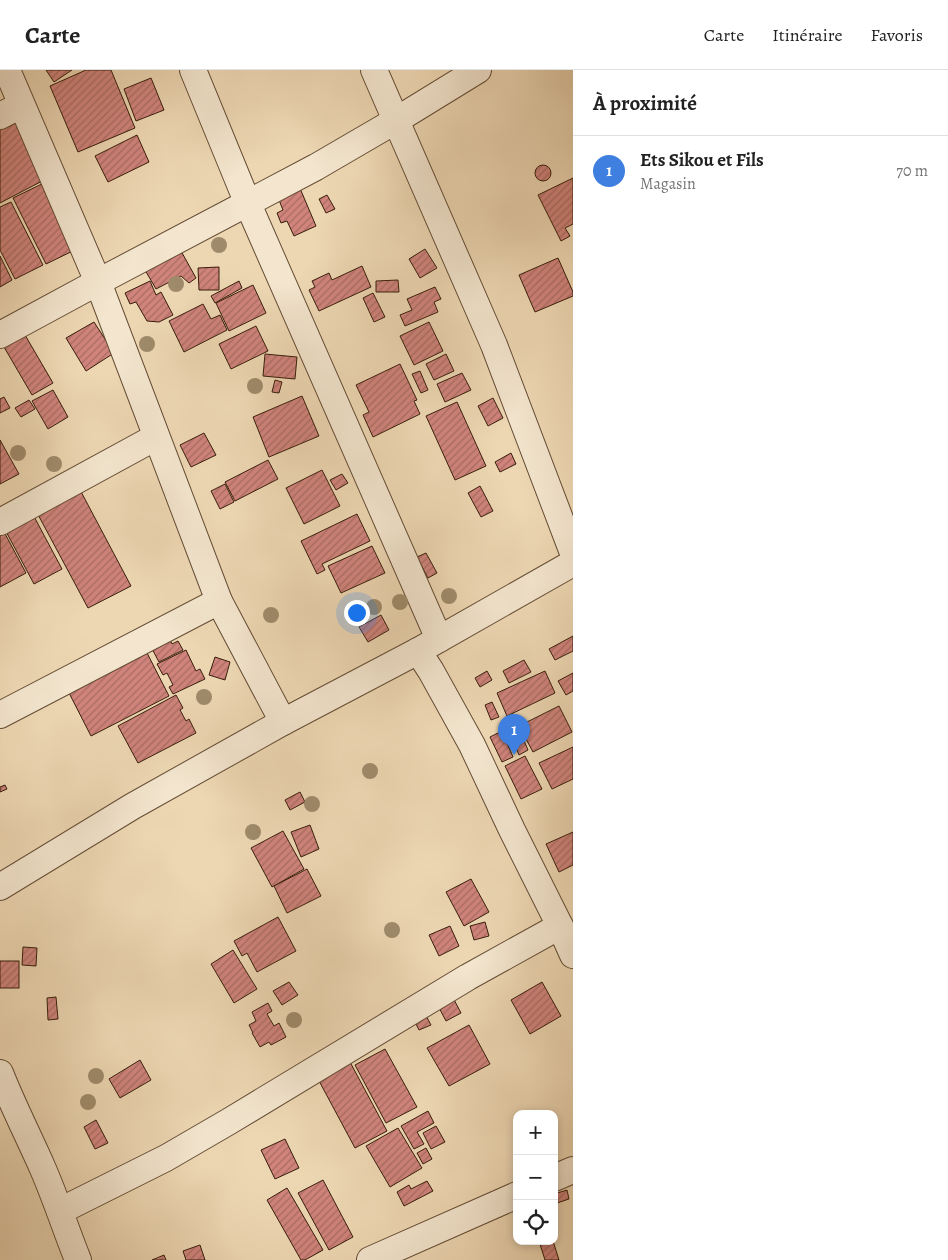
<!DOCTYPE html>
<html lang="fr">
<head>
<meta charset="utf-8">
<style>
  body { margin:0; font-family:Alegreya,serif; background:#f2f2f2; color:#222 }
  .controls { position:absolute; right:15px; bottom:15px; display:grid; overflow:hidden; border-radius:10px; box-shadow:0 2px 8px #0003 }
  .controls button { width:45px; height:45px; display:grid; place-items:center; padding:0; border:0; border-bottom:1px solid #e0e0e0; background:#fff; color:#222; font:25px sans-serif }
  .you { position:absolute; left:356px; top:542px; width:18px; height:18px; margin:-12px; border:4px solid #fff; border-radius:50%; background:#1a73e8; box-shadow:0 0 0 8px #1a73e833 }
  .badge { display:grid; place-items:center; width:32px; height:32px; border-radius:50%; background:#8f2418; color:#fff; font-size:16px; font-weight:700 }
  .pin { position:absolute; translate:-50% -41px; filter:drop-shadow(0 1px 2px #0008) }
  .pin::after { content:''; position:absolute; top:26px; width:18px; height:15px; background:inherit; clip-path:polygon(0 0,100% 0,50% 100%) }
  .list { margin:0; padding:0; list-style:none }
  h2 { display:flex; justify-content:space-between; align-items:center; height:65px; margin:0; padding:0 20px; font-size:21px }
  h2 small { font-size:16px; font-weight:400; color:#767676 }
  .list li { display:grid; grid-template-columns:32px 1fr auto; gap:15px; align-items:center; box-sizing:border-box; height:70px; padding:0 20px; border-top:1px solid #e0e0e0 }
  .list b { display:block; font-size:19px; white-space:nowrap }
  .list p { margin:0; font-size:16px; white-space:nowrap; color:#767676 }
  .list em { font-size:16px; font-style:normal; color:#767676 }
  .icon { flex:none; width:28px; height:28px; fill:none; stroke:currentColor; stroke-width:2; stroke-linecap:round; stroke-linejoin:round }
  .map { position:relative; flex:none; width:573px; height:1190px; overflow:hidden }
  header { display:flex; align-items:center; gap:30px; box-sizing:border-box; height:70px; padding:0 25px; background:#fff; border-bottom:1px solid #e0e0e0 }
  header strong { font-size:24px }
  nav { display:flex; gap:28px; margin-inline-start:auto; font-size:18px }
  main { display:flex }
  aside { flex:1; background:#fff }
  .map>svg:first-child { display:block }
  .building { fill:url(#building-hatch); stroke:#371d0a }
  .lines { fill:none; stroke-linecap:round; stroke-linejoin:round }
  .minor-casing { stroke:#644c34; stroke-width:28 }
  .minor { stroke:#f3e5ce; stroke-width:26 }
  .tree { fill:#9f8b6b }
</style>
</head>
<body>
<header>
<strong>Carte</strong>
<nav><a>Carte</a><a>Itinéraire</a><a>Favoris</a></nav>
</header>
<main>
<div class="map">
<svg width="573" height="1190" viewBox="0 0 573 1190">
  <defs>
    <pattern id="building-hatch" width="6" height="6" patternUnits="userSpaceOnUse" patternTransform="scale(1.25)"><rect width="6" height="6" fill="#d0847c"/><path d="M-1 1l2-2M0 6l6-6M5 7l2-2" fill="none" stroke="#aa6b64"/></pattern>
  </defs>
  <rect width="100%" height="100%" fill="#edd7b3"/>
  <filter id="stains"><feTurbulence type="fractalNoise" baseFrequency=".004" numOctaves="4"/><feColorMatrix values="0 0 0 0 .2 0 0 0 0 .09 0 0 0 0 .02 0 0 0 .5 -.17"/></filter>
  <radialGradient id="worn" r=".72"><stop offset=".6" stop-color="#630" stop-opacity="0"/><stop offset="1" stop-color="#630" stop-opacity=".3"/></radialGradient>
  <g class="building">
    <path d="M46 0H72L54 12Z"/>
    <path d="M86 0H111L135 58 78 82 50 16Z"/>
    <path d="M151 8 164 40 136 51 124 19Z"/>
    <path d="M15 43 48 108 0 133V51Z"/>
    <path d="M137 65 149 92 108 112 95 86Z"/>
    <circle cx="543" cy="103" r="8"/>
    <path d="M573 108V154L565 158 570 166 561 171 538 125Z"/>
    <path d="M48 111 81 177 46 194 13 128Z"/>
    <path d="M299 116 316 156 294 166 287 151 281 153 277 143 283 140 277 125Z"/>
    <path d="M327 125 335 139 326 143 319 129Z"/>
    <path d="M11 132 43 195 15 209 0 180V137Z"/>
    <path d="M425 179 437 198 420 208 409 189Z"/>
    <path d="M181 181 196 208 189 213 181 206 156 219 145 200Z"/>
    <path d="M0 186 12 210 0 217Z"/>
    <path d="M558 188 573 222V226L535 242 519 205Z"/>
    <path d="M362 196 371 217 319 241 309 220 315 217 312 211 329 203 332 210Z"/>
    <path d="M219 197V220H199L198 198Z"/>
    <path d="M398 210 399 222H376V211Z"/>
    <path d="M150 211 156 225 161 222 173 245 159 252 147 251 136 232 130 234 125 223Z"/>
    <path d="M239 211 242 218 215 233 211 226Z"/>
    <path d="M253 215 266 243 229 261 216 233Z"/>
    <path d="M435 217 441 229 434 232 438 242 405 256 400 245 412 240 407 229Z"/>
    <path d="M373 223 385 247 374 252 363 228Z"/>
    <path d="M203 234 211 249 220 245 227 260 184 282 169 251Z"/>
    <path d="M94 252 114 283 86 301 66 268Z"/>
    <path d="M429 252 443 281 414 295 400 266Z"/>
    <path d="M256 256 268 281 231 299 219 274Z"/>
    <path d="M25 265 53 313 32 325 4 277Z"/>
    <path d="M265 284 297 287 295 309 263 306Z"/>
    <path d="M446 284 454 301 434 310 426 294Z"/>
    <path d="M400 294 417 330 414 331 420 344 373 367 363 345 369 342 356 315Z"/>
    <path d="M420 301 428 320 421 323 412 304Z"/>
    <path d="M462 303 471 320 445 332 437 314Z"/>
    <path d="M275 310 282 312 279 323 272 322Z"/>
    <path d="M53 320 68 347 48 359 32 331Z"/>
    <path d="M302 326 319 366 269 387 253 347Z"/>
    <path d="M4 327 10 338 0 343V329Z"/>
    <path d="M493 328 503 348 488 356 478 336Z"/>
    <path d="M29 330 35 339 21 347 15 338Z"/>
    <path d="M457 332 486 396 455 410 426 346Z"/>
    <path d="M204 363 216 385 191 397 180 375Z"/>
    <path d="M0 370 19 404 0 414Z"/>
    <path d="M511 383 516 394 500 402 495 392Z"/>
    <path d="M268 390 278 409 235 431 225 412Z"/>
    <path d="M322 400 340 436 304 454 286 418Z"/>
    <path d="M342 404 348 413 336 420 330 410Z"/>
    <path d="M225 414 234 432 220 439 211 421Z"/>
    <path d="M78 416 131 516 88 538 35 439Z"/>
    <path d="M480 416 493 441 481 447 468 423Z"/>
    <path d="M30 439 62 499 34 514 2 454Z"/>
    <path d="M357 444 370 471 322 494 325 500 317 504 301 471Z"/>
    <path d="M2 458 26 503 0 517V459Z"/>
    <path d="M372 476 385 503 341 523 328 496Z"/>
    <path d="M426 483 437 503 428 508 417 487Z"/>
    <path d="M381 545 389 560 368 572 359 557Z"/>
    <path d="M168 565 172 574 178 571 183 580 159 592 150 575Z"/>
    <path d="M573 566V581L555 590 549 579Z"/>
    <path d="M145 579 169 626 91 666 67 619Z"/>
    <path d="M186 580 196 601 200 599 205 609 173 624 169 617 173 615 167 603 163 605 157 594Z"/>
    <path d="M215 587 230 592 225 610 209 605Z"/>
    <path d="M524 590 531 602 509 613 503 601Z"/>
    <path d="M487 601 492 610 480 617 475 608Z"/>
    <path d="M545 601 555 623 507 646 497 623Z"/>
    <path d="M573 603V621L566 625 558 611Z"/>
    <path d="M176 625 183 638 180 640 186 651 189 649 196 663 138 693 118 656Z"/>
    <path d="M492 632 499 647 491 650 485 635Z"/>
    <path d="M559 636 572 662 533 682 519 656Z"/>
    <path d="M519 659 528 680 519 685 514 673 511 675 506 665Z"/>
    <path d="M502 661 513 687 502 692 490 667Z"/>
    <path d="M573 677V709L552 719 539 693Z"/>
    <path d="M525 686 542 719 521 729 505 696Z"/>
    <path d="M5 715 7 719 0 722V717Z"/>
    <path d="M300 722 305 732 290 740 285 730Z"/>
    <path d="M310 755 319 779 301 787 291 762Z"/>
    <path d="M283 761 304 799 272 817 251 778Z"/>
    <path d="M573 762V795L559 802 546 774Z"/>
    <path d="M307 799 321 826 287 843 274 816Z"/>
    <path d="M471 809 489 842 464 856 446 822Z"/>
    <path d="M278 847 296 881 257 902 247 883 242 886 234 871Z"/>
    <path d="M485 852 489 866 474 870 470 856Z"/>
    <path d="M450 856 459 876 439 886 429 865Z"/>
    <path d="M23 877 37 878 36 896 22 895Z"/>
    <path d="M233 880 257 919 234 933 211 894Z"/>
    <rect x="0" y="891" width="19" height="27"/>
    <path d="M289 912 298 925 282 935 273 921Z"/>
    <path d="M542 912 561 946 530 964 511 930Z"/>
    <path d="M450 922 461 943 446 951 435 930Z"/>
    <path d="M56 927 58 949 48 950 47 928Z"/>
    <path d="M268 933 272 941 267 944 274 956 279 953 286 967 271 975 269 972 260 977 252 963H253L249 955 256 951 252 942Z"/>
    <path d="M424 942 431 955 419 960 413 948Z"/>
    <path d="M469 955 490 994 449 1016 427 978Z"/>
    <path d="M385 979 417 1037 386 1053 355 995Z"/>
    <path d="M140 990 151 1010 120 1028 109 1009Z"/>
    <path d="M350 992 387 1061 355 1078 318 1009Z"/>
    <path d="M428 1041 434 1053 417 1062 424 1074 414 1079 401 1056Z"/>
    <path d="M96 1050 108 1073 95 1079 84 1057Z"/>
    <path d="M436 1056 445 1072 431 1079 423 1063Z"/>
    <path d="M398 1058 422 1098 390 1117 366 1076Z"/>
    <path d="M285 1069 299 1098 275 1109 261 1080Z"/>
    <path d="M426 1078 432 1089 423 1094 417 1083Z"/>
    <path d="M323 1110 353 1167 329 1180 298 1123Z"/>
    <path d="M427 1111 433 1121 404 1136 397 1122 409 1115 411 1119Z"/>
    <path d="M287 1118 323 1180 305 1190H301L267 1130Z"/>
    <path d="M567 1120 569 1129 554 1134V1124Z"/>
    <path d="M539 1171H553L559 1190H545Z"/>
    <path d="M200 1175 205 1190H186L183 1181Z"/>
    <path d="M164 1185 166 1190H152Z"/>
  </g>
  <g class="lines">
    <defs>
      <g id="minor">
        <path d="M7 0 98 212 219 531 283 652"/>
        <path d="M193 0 248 134 439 569"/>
        <path d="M374 0 494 275 573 483"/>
        <path d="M0 46 21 35"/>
        <path d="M0 265 98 212 316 97 395 51 478 0"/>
        <path d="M0 452 156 367"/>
        <path d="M418 581 431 601 472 675 512 760 560 856 573 885"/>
        <path d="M0 645 219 531"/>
        <path d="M0 817 133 736 283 652 418 581 573 493"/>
        <path d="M0 1003C13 1036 29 1067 43 1099 56 1129 66 1160 78 1190"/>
        <path d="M554 1108 573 1100"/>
        <path d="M60 1141 166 1088 228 1052 468 907 560 856"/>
        <path d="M370 1190 517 1125"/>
      </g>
    </defs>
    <use href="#minor" class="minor-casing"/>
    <use href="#minor" class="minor"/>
  </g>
  <g class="tree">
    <circle cx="219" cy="175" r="8"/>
    <circle cx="176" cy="214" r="8"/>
    <circle cx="147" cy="274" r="8"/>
    <circle cx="255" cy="316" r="8"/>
    <circle cx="18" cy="383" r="8"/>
    <circle cx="54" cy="394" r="8"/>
    <circle cx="449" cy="526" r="8"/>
    <circle cx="400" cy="532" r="8"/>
    <circle cx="374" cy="537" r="8"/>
    <circle cx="271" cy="545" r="8"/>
    <circle cx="359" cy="545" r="8"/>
    <circle cx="204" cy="627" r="8"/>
    <circle cx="370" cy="701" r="8"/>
    <circle cx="312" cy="734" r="8"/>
    <circle cx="253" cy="762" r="8"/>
    <circle cx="392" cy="860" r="8"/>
    <circle cx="294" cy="950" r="8"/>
    <circle cx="96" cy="1006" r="8"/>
    <circle cx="88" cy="1032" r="8"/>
  </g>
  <rect width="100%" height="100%" filter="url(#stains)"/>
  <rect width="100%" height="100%" fill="url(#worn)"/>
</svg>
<div class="controls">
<button>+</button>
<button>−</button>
<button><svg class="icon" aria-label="locate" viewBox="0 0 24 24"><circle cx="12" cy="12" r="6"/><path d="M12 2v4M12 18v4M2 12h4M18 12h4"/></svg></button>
</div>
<div class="you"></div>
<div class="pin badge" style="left:514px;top:685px;background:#3f7fe0">1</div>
</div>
<aside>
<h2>À proximité<small></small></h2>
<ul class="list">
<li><span class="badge" style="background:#3f7fe0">1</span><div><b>Ets Sikou et Fils</b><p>Magasin</p></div><em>70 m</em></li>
</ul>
</aside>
</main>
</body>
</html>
